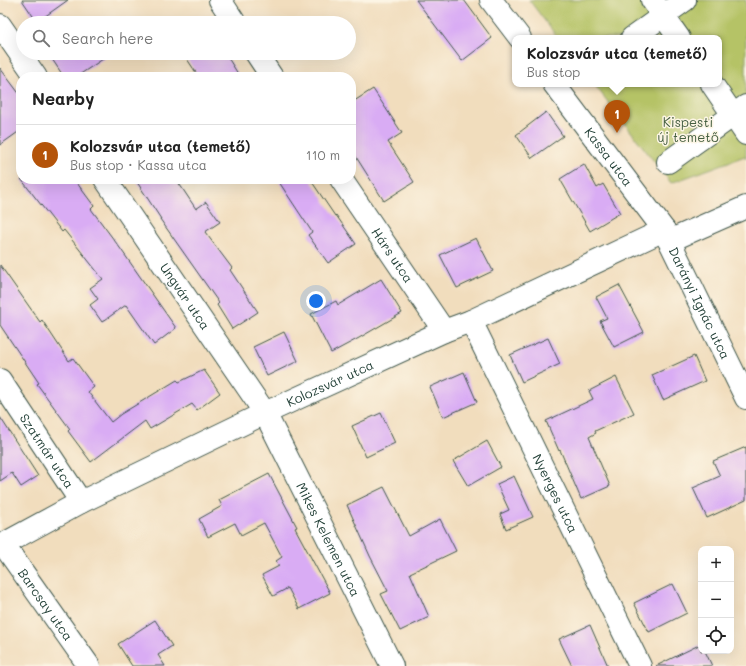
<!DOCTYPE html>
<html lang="en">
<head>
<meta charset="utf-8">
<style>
  body { margin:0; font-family:Mali,sans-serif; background:#f2f2f2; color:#222 }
  .controls { position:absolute; right:12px; bottom:12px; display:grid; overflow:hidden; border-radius:8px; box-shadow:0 4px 16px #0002 }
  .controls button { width:36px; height:36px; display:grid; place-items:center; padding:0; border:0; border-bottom:1px solid #e0e0e0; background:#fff; color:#222; font:20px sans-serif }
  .you { position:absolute; left:316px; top:301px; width:14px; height:14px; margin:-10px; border:3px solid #fff; border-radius:50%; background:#1a73e8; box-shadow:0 0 0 6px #1a73e833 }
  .badge { display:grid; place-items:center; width:26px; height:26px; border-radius:50%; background:#b45309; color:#fff; font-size:13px; font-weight:700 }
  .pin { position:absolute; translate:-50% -33px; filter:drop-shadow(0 1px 2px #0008) }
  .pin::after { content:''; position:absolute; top:21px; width:14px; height:12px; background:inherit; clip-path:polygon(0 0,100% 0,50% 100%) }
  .popup { position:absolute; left:512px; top:35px; width:210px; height:52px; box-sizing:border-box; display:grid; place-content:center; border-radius:8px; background:#fff; filter:drop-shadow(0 1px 3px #0005); font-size:13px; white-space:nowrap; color:#767676 }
  .popup b { font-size:15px; color:#222 }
  .popup::after { content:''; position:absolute; left:50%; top:100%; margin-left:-8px; border:8px solid transparent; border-top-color:#fff }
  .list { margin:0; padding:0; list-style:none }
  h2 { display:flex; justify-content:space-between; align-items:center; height:52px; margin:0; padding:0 16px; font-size:17px }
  h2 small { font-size:13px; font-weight:400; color:#767676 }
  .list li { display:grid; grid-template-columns:26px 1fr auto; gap:12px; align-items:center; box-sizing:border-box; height:60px; padding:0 16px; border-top:1px solid #e0e0e0 }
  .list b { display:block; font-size:15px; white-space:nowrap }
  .list p { margin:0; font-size:13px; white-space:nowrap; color:#767676 }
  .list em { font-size:13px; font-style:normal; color:#767676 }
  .icon { flex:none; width:22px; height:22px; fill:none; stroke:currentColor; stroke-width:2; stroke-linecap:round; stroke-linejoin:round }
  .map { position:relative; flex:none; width:746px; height:666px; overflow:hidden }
  .search { position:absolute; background:#fff; box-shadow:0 4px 16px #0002; left:16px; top:16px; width:340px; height:44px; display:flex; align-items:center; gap:10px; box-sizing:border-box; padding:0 14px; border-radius:22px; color:#767676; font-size:15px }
  .panel { position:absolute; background:#fff; box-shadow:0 4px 16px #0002; left:16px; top:72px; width:340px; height:112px; border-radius:16px }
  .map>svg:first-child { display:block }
  .green { fill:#b5c366; stroke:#6a804d }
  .building { fill:#d9acf4 }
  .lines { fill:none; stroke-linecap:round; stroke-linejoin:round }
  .minor-casing { stroke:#3e5549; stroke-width:24 }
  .minor { stroke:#fff; stroke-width:22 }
  .labels { text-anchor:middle; stroke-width:3; stroke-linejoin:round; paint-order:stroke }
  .park-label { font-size:13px; fill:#445e40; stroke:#fcf5e5 }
  .street-label { font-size:13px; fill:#1f3d34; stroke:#fcf5e5 }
</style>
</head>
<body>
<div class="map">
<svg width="746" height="666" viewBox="0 0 746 666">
  <rect width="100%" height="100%" fill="#fcf5e5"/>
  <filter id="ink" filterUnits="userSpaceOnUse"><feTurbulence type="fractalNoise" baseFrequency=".025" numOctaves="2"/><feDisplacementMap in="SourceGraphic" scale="8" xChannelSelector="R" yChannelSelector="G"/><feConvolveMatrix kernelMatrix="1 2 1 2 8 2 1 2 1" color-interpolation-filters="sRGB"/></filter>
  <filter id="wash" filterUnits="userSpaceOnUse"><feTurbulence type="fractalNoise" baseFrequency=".012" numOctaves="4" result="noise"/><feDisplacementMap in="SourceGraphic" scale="16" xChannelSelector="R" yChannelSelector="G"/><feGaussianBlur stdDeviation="0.9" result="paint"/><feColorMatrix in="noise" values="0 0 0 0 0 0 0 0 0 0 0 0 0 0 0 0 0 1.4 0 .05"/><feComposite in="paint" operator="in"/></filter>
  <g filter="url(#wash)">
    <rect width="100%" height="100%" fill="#f1ddbd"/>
    <path class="green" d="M529 0H746V158L745 156 671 183 594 84H719V38H558Z"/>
    <g id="blocks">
      <g class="building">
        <path d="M22 0H68L37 22Z"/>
        <path d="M416 0H464L492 38 462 61Z"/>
        <path d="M48 53H112L76 77H64Z"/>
        <path d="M183 53H225L240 77H199Z"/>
        <path d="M0 68 21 96V130L0 145Z"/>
        <path d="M373 89 402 133 388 142 414 182 384 201 351 149V103Z"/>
        <path d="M546 112 563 136 532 158 516 135Z"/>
        <path d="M584 164 597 188 603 184 620 213 590 231 560 179Z"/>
        <path d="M21 179H74L94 206 91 209 120 248 176 328 154 345 126 305 102 322 90 305 98 299 90 288 103 279 64 230 62 232Z"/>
        <path d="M135 179H176L196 209 206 202 220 222 205 232 232 268 230 270 258 312 232 329 217 305 219 303 160 219H161Z"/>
        <path d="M277 179H310L335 216 336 215 356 244 328 263 308 235 312 232Z"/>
        <path d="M476 238 493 271 457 288 440 255Z"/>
        <path d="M0 265 40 322 42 320 69 361 73 358 94 387 88 392 111 422 121 414 177 380 179 382 204 370 220 393 197 410 192 404 150 429 145 421 91 462 68 431 70 429 37 384 39 383 0 325Z"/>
        <path d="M381 279 402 313 359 338 331 353 311 314 336 301 338 305Z"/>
        <path d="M619 285 644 332 614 347 600 321 607 318 596 297Z"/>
        <path d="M284 332 298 361 267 376 253 347Z"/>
        <path d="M548 338 560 364 522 382 510 355Z"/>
        <path d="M694 356 705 381 663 400 652 375Z"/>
        <path d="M464 372 477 402 443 417 430 387Z"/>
        <path d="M616 377 634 413 595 431 596 433 589 437 610 486 581 499 560 450 559 451 546 421 593 399 589 391Z"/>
        <path d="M381 413 395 443 366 457 352 426Z"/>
        <path d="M0 417 38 476 21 487 12 473 0 481Z"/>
        <path d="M487 441 501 467 468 486 453 461Z"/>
        <path d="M746 447V500L707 518 693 488 720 476 713 461Z"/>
        <path d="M269 474 297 527 295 528 330 593 299 609 288 588 273 596 262 575 279 566 276 561 282 557 264 523 241 535 235 523 208 537 199 519 222 506 219 500Z"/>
        <path d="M514 476 533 517 506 529 500 514 509 510 497 484Z"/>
        <path d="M384 487 409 536 440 519 456 551 410 573 429 617 400 631 381 594 388 591 370 556 347 505Z"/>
        <path d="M673 584 687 613 649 632 634 603Z"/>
        <path d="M155 620 172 646 158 655 165 666H132L118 644Z"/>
        <path d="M590 625 608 666H572L559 639Z"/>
        <path d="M701 644V651H705L712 666H656Z"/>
      </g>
    </g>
  </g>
  <g filter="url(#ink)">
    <use href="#blocks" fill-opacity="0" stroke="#3e5549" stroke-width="1"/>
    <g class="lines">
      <defs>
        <g id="minor">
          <path d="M220 0 235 23"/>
          <path d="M491 0 520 38"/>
          <path d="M652 0 679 38"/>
          <path d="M0 25 36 77"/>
          <path d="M632 38 685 0"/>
          <path d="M256 53 272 77"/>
          <path id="s1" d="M554 84 664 230 746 398"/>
          <path d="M712 84 746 134"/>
          <path d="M668 162 746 106"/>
          <path id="s2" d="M105 179 265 413 392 666"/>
          <path id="s3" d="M341 179 444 331"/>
          <path d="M669 241 746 207"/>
          <path id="s4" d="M471 321 640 666"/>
          <path id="s5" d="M0 380 81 502"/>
          <path id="s6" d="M3 544 89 666"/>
          <path id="s7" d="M0 546 81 502 265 413 444 331 471 321 664 230"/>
        </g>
      </defs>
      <use href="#minor" class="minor-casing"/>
      <use href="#minor" class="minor"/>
    </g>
  </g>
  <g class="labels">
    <g class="park-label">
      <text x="688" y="127">Kispesti<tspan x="688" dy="15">új temető</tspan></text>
    </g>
    <g class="street-label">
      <text dy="5" stroke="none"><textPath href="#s1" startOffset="91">Kassa utca</textPath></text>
      <text dy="5" stroke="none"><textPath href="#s3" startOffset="92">Hárs utca</textPath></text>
      <text dy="5" stroke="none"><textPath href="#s2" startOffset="142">Ungvár utca</textPath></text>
      <text dy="5" stroke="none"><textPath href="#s1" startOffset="264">Darányi Ignác utca</textPath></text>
      <text dy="5" stroke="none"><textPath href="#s7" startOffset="368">Kolozsvár utca</textPath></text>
      <text dy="5" stroke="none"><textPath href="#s5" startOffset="85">Szatmár utca</textPath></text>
      <text dy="5" stroke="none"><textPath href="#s4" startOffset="192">Nyerges utca</textPath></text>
      <text dy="5" stroke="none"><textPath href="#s2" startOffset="425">Mikes Kelemen utca</textPath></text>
      <text dy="5" stroke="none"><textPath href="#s6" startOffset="74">Barcsay utca</textPath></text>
    </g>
  </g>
</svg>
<div class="controls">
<button>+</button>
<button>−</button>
<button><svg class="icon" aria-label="locate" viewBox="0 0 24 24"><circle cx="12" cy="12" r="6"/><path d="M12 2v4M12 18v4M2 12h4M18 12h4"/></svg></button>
</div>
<div class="you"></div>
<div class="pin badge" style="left:617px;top:133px">1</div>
<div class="popup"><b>Kolozsvár utca (temető)</b>Bus stop</div>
<div class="search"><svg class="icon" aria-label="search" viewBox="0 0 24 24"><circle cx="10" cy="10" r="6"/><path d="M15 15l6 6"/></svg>Search here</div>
<section class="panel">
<h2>Nearby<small></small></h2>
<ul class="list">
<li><span class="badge">1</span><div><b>Kolozsvár utca (temető)</b><p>Bus stop · Kassa utca</p></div><em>110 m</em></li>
</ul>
</section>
</div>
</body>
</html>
